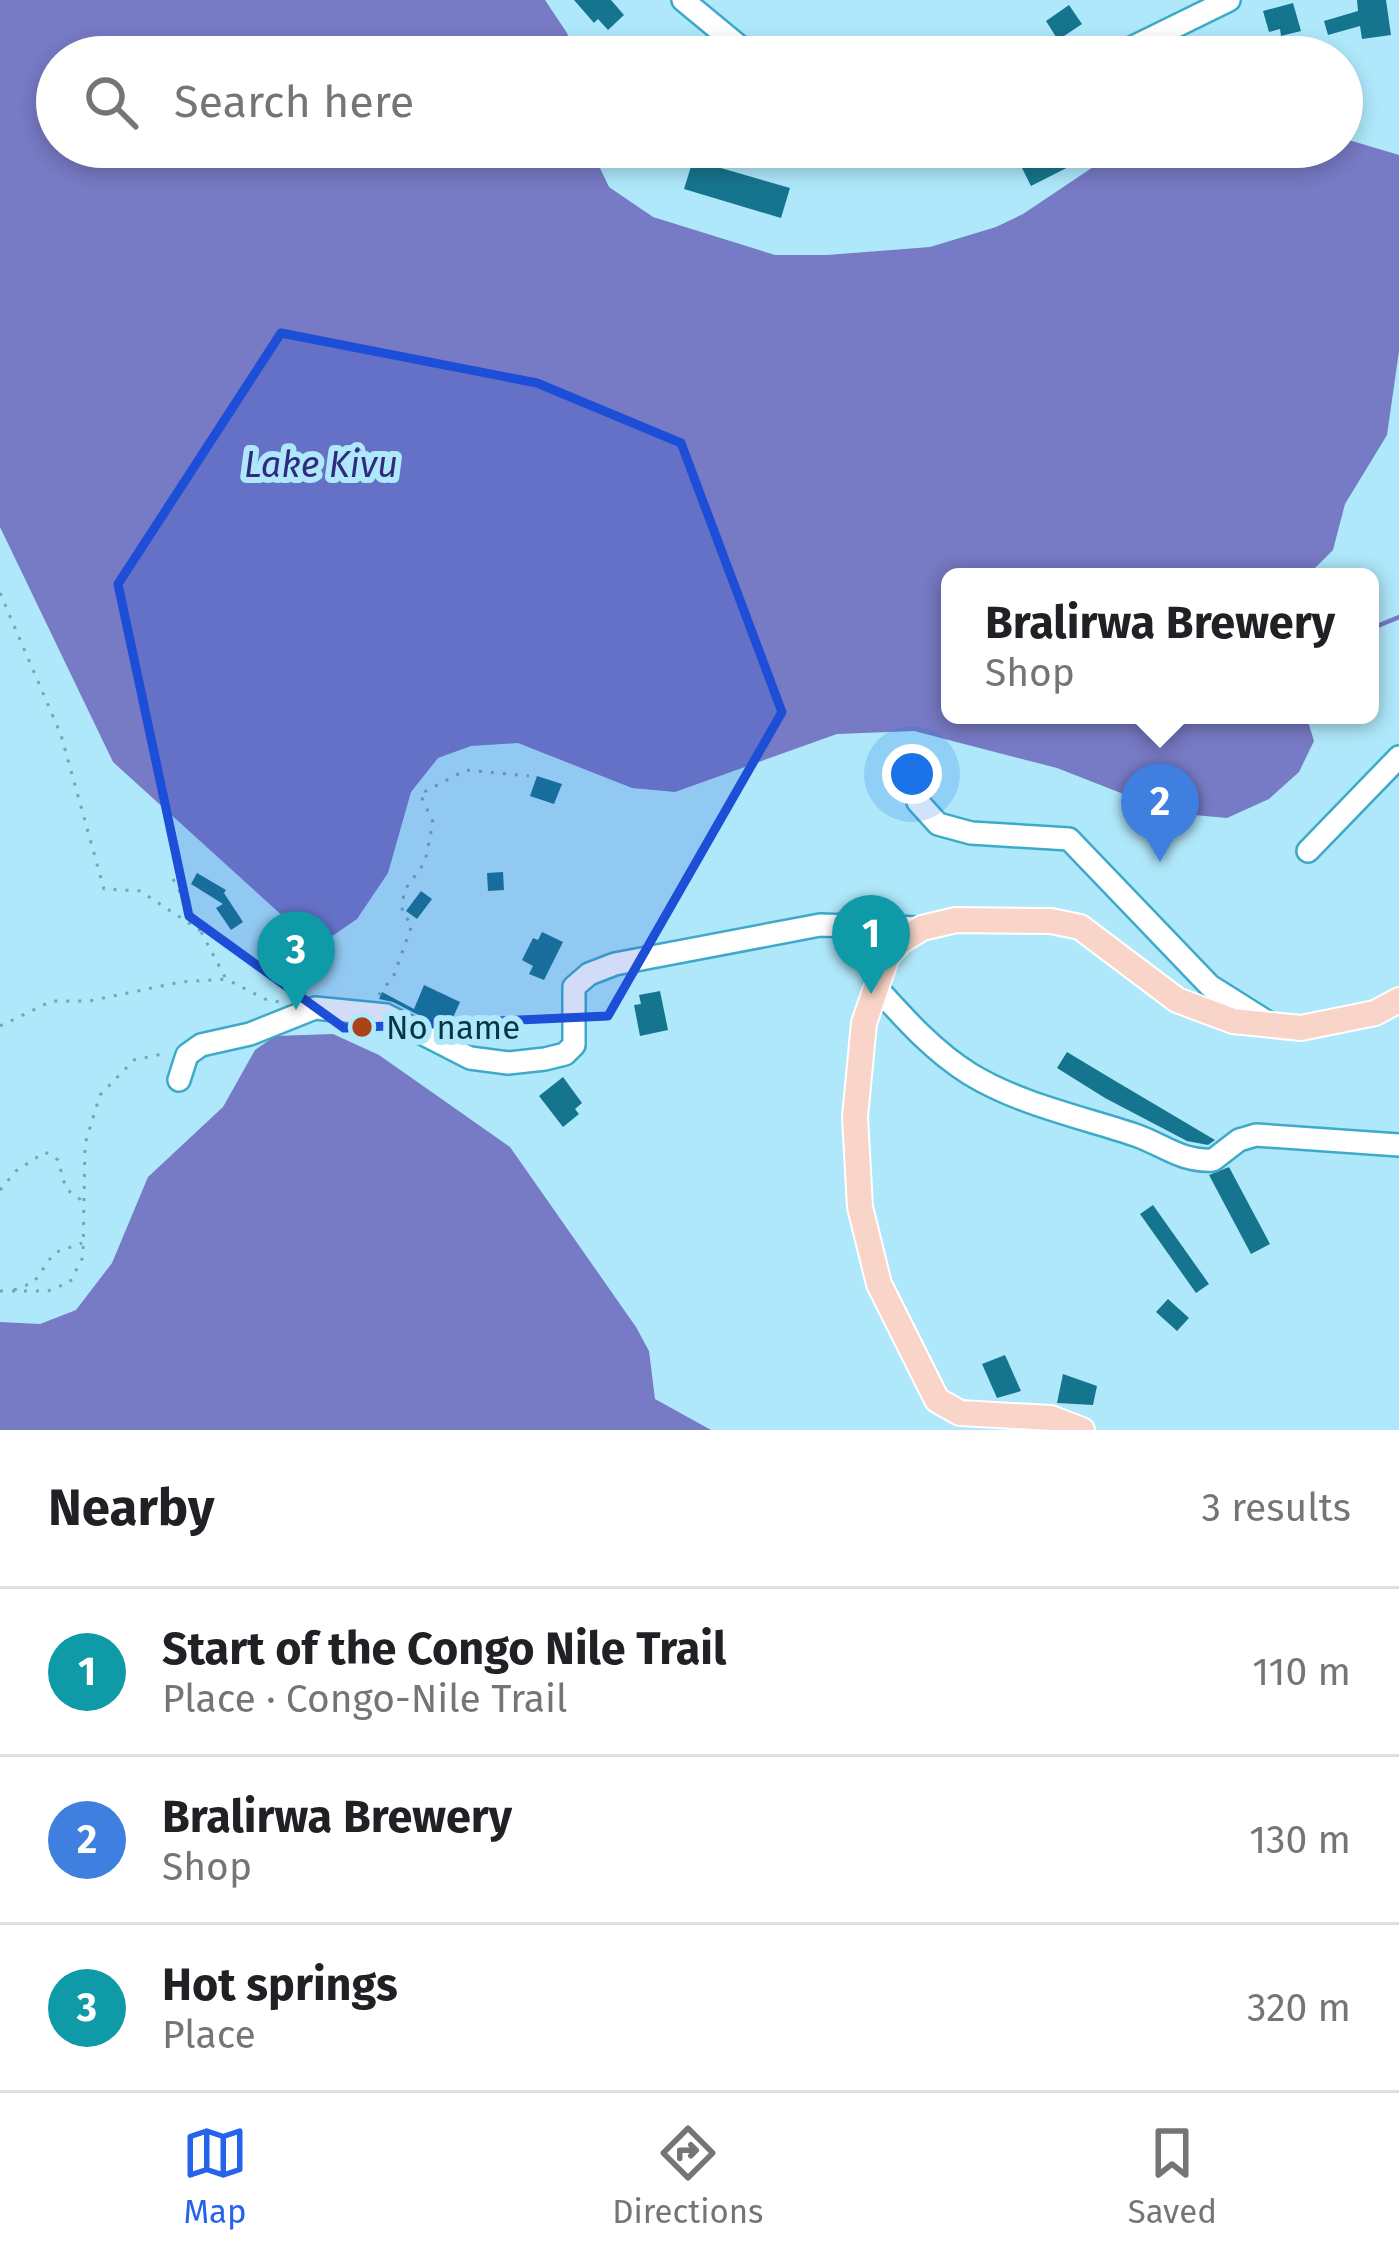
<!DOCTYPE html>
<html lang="en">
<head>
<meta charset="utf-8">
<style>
  body { margin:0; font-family:"Fira Sans",sans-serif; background:#f2f2f2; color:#202124 }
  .you { position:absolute; left:912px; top:774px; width:42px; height:42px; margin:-30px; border:9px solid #fff; border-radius:50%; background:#1a73e8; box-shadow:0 0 0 18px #1a73e833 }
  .badge { display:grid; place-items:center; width:78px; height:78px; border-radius:50%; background:#2563eb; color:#fff; font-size:39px; font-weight:700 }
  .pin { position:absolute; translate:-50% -99px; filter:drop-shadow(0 3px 6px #0008) }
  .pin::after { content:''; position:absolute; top:63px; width:42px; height:36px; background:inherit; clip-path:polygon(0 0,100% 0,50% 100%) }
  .popup { position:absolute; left:941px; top:568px; width:438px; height:156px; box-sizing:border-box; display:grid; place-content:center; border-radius:18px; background:#fff; filter:drop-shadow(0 3px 9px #0005); font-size:39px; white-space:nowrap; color:#757577 }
  .popup b { font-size:45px; color:#202124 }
  .popup::after { content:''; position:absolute; left:50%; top:100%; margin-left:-24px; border:24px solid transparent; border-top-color:#fff }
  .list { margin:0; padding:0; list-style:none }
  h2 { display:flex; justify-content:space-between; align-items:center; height:156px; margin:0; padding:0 48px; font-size:51px }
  h2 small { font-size:39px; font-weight:400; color:#757577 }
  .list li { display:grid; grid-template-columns:78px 1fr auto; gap:36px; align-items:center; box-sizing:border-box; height:168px; padding:0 48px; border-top:3px solid #e0e0e0 }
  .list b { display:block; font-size:45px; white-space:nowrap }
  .list p { margin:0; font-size:39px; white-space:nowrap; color:#757577 }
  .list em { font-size:39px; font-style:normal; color:#757577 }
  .icon { flex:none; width:66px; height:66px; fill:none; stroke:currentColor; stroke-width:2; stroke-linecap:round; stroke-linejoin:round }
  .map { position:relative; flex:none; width:1399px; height:1430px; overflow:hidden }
  .search { position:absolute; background:#fff; box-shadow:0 6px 18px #0003; left:36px; right:36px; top:36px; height:132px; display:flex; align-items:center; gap:30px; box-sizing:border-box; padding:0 42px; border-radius:66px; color:#757577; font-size:45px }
  .sheet { height:660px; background:#fff }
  nav { display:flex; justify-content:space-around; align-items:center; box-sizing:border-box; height:168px; border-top:3px solid #e0e0e0; background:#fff; font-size:33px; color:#757577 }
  nav a { display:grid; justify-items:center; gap:6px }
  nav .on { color:#2563eb }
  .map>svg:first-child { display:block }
  .water { fill:#777ac4 }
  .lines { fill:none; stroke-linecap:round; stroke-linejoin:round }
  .stream { stroke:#777ac4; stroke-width:4.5 }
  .building { fill:#16758e }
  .minor-casing { stroke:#3eaac9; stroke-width:26 }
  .major-casing { stroke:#fff; stroke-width:28 }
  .path { stroke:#70a6b6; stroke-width:3; stroke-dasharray:3 9; stroke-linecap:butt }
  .minor { stroke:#fff; stroke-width:21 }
  .major { stroke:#f8d5c8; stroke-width:24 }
  .marked { fill:#1d4ed8; fill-opacity:0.2; stroke:#1d4ed8; stroke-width:9; stroke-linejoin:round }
  .poi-dot { fill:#a94419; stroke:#afe8fb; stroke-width:4.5 }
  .labels { text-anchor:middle; stroke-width:12; stroke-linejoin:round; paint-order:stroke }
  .poi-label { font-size:33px; fill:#063643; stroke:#afe8fb; text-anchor:start }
  .water-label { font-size:36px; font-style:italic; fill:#322981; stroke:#afe8fb }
</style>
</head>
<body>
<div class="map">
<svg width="1399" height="1430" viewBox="0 0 1399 1430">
  <rect width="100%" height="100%" fill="#afe8fb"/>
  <g class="water">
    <path d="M0 0H545L567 33 576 57H57V147H590L609 187 653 217 775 255H827L930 247 996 227 1023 214 1123 147H1342V138L1399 155V351L1387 435 1345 504 1333 550 1306 577H950V715H1306L1314 741 1299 772 1269 799 1227 818 1172 813 1057 768 914 731 837 734 675 792 632 788 518 743 471 746 438 758 411 792 388 873 357 919 325 941 307 938 113 762 0 527Z"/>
    <path d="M333 1034 379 1055 510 1147 636 1327 649 1351 655 1399 711 1430H0V1322L40 1324 76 1310 112 1263 148 1177 223 1107 255 1050 275 1036Z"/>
  </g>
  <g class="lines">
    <path class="stream" d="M1370 629 1399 617"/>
  </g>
  <g class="building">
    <path d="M574 0H611L624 15 608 30 598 19 594 23Z"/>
    <path d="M1357 0H1386L1391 35 1362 39 1360 26 1328 35 1324 21 1358 11Z"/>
    <path d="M1293 3 1301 31 1281 36 1280 29 1269 32 1263 11Z"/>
    <path d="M1069 5 1082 24 1058 40 1046 21Z"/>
    <path d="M1024 147H1086L1090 156 1031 186 1014 152Z"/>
    <path d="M693 160 790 188 781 218 684 189Z"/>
    <path d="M537 776 562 784 554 804 530 796Z"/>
    <path d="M503 872 504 890 488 891 487 873Z"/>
    <path d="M197 873 226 890 224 893 243 922 231 930 216 908 223 904 191 884Z"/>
    <path d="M421 891 432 899 417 919 406 911Z"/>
    <path d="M542 932 563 942 544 980 529 974 533 966 522 960 533 938 538 940Z"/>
    <path d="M424 985 460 1002 451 1022 467 1029 464 1038 393 1002 379 999 382 992 414 1009Z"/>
    <path d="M660 991 668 1030 640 1036 634 1005 641 1004 639 995Z"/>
    <path d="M1067 1052 1117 1082 1215 1140 1208 1145 1187 1141 1105 1098 1057 1068Z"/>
    <path d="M563 1077 582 1103 575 1109 579 1114 563 1127 539 1096Z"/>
    <path d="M1229 1167 1270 1244 1251 1254 1209 1175Z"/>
    <path d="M1153 1205 1209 1284 1196 1293 1140 1214Z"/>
    <path d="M1168 1299 1189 1318 1177 1331 1156 1312Z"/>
    <path d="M1005 1355 1021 1391 997 1398 982 1364Z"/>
    <path d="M1063 1374 1097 1386 1093 1405 1057 1403Z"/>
  </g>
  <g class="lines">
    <defs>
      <g id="minor">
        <path d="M683 0 752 57"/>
        <path d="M1113 57 1229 0"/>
        <path d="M918 802 938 824 971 833 1069 839 1210 986 1272 1025"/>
        <path d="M1308 851 1399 757"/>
        <path d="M875 986C904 1018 933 1051 970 1074 1019 1104 1081 1117 1135 1135 1164 1145 1181 1162 1213 1160L1239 1140 1256 1135 1399 1145"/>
        <path d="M179 1080 187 1055 201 1045 250 1034 315 1008 386 1015 470 1058 508 1063 545 1059 565 1054 574 1045V987L589 974 615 964 820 925 922 928"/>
      </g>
      <path id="major" d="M1082 1430 1051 1418 960 1413 937 1400 879 1284 860 1207 855 1117 864 1023 887 956 901 941 922 928 956 920 1051 921 1080 927 1177 1000 1233 1021 1301 1028 1375 1013 1399 1000"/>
    </defs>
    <use href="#minor" class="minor-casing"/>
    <use href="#major" class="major-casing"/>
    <g class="path">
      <path d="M1160 147 1165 160"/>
      <path d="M0 593 61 735 104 889 140 891 201 931"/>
      <path d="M173 879 226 979 265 999 284 1003"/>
      <path d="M317 947 320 962"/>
      <path d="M379 995 394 975 412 925 402 912 404 891 425 862 433 822 420 794 466 770 529 776"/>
      <path d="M0 1026 52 1001H89L181 982 226 979"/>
      <path d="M0 1190 16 1171 45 1152 58 1160 66 1189 84 1202"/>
      <path d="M14 1290 34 1282 54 1253 82 1243"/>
      <path d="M0 1291H48L70 1282 83 1257 85 1144 100 1095 134 1060 167 1053"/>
    </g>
    <use href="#minor" class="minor"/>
    <use href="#major" class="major"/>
  </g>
  <path class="marked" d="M281 333 537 383 681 443 782 712 608 1016 344 1028 189 916 118 584Z"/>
  <circle class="poi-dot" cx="362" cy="1027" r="12"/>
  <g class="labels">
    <g class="poi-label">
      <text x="386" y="1039">No name</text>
    </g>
    <g class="water-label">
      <text x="321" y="477">Lake Kivu</text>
    </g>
  </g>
</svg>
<div class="you"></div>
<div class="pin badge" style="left:871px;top:994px;background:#0f9aa8">1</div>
<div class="pin badge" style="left:1160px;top:862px;background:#3f7fe0">2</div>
<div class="popup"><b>Bralirwa Brewery</b>Shop</div>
<div class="pin badge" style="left:296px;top:1010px;background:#0f9aa8">3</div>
<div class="search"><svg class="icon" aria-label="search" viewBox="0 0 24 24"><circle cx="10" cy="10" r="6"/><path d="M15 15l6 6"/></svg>Search here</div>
</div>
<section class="sheet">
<h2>Nearby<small>3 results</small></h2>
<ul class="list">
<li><span class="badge" style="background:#0f9aa8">1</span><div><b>Start of the Congo Nile Trail</b><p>Place · Congo-Nile Trail</p></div><em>110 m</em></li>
<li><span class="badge" style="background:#3f7fe0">2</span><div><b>Bralirwa Brewery</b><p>Shop</p></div><em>130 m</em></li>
<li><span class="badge" style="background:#0f9aa8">3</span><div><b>Hot springs</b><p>Place</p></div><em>320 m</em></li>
</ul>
</section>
<nav>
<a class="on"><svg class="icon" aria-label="map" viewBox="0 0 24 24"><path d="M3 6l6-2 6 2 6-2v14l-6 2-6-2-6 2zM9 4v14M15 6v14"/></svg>Map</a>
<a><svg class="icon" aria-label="directions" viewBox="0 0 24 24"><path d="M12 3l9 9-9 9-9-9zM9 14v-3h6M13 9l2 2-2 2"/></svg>Directions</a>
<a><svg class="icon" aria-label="saved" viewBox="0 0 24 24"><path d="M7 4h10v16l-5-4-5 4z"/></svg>Saved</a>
</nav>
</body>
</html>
